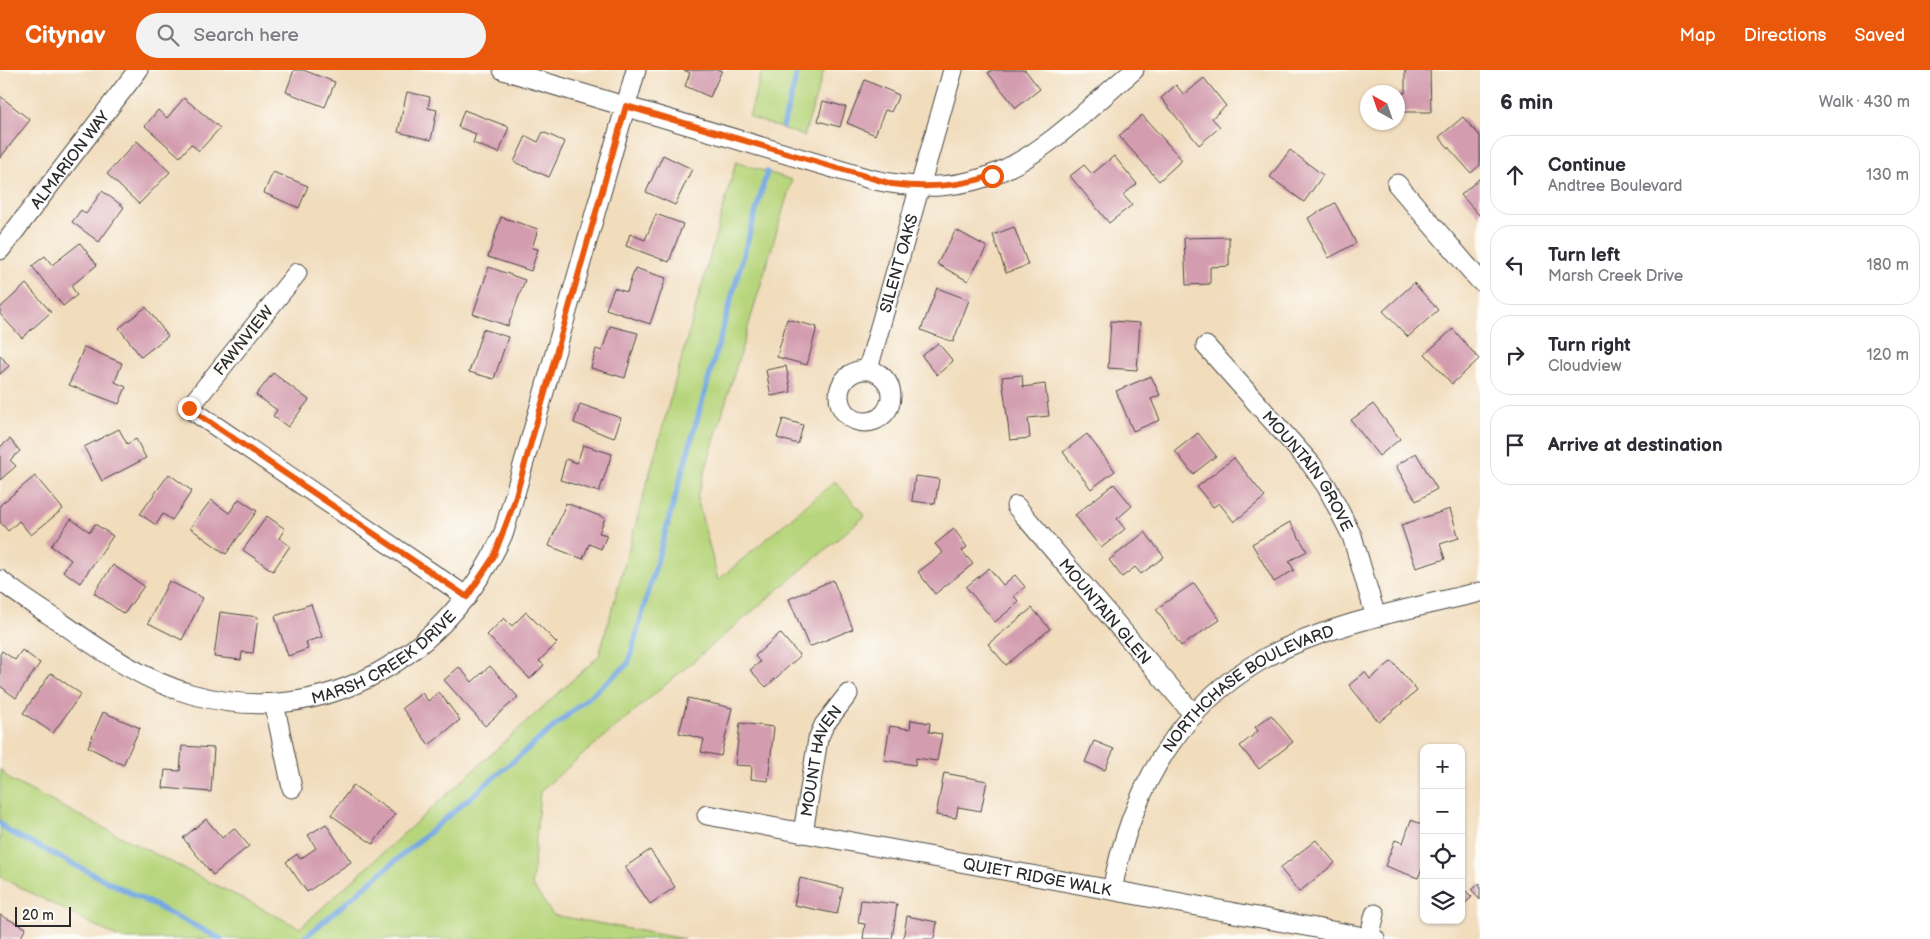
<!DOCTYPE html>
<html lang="en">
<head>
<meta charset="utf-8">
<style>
  body { margin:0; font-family:"Balsamiq Sans",sans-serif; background:#f2f2f3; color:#2b2b33 }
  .controls { position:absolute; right:15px; bottom:15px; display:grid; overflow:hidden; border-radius:10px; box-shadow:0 1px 4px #0004 }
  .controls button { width:45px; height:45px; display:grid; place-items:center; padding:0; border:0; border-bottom:1px solid #e1e1e2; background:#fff; color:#2b2b33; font:25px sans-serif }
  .compass { position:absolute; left:1360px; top:15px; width:45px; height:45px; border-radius:50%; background:#fff; box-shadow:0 1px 4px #0004; rotate:320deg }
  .scale { position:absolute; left:15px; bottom:12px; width:56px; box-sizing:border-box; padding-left:5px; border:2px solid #2b2b2b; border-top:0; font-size:14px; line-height:18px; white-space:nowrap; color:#2b2b2b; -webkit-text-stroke:4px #fdfcf7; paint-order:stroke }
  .stop { position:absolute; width:15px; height:15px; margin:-11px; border:4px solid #ea580c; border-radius:50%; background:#fff }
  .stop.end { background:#ea580c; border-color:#fff; box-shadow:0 1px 5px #0008 }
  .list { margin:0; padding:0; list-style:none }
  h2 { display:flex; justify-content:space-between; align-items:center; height:65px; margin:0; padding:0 20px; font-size:21px }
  h2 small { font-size:16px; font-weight:400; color:#7c7c81 }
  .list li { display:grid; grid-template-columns:32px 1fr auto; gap:15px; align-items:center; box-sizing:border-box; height:80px; margin:0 10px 10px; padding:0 10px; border:1px solid #e1e1e2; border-radius:20px }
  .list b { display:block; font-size:19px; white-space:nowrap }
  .list p { margin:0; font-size:16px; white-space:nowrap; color:#7c7c81 }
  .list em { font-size:16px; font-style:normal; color:#7c7c81 }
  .icon { flex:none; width:28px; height:28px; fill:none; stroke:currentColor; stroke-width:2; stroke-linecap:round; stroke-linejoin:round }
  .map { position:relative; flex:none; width:1480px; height:869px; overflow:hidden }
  header { display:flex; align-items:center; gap:30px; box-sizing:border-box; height:70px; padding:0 25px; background:#ea580c; color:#fff }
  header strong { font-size:24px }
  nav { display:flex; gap:28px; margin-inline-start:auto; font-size:18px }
  .search { width:350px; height:45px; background:#f2f2f3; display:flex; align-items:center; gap:12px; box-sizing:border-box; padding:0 18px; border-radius:28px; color:#7c7c81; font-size:19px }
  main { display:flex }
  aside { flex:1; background:#fff }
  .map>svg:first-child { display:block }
  .green { fill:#b7d57c; stroke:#718054 }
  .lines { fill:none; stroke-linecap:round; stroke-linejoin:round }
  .stream { stroke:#75a8e1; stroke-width:5.5 }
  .building { fill:#d39caf }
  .minor-casing { stroke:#494641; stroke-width:21 }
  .minor { stroke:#fff; stroke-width:19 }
  .route { stroke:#ea580c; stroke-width:6 }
  .labels { text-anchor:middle; stroke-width:5; stroke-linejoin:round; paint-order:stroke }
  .street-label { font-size:16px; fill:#2b2b2b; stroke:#fdfcf7 }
</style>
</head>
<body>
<header>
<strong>Citynav</strong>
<div class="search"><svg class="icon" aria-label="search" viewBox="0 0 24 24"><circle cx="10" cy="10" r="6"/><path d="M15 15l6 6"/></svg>Search here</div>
<nav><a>Map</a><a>Directions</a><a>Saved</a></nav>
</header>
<main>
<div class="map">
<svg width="1480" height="869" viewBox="0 0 1480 869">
  <rect width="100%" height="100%" fill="#fdfcf7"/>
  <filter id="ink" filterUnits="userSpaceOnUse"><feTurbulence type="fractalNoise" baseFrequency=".02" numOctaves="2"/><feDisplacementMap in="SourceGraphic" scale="10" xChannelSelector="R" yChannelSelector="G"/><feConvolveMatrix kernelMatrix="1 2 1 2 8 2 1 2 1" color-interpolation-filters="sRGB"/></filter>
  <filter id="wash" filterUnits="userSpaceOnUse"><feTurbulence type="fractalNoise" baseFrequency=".0096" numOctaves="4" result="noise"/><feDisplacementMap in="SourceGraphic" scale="20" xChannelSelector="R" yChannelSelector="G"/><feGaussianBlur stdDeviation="1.12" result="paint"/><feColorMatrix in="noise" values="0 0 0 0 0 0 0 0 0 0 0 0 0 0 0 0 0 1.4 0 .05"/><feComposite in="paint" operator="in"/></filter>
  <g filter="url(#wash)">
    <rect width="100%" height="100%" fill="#f1dcbc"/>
    <g class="green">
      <path d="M762 0H824L804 66 749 47Z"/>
      <path d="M736 92 792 110 697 428 718 510 835 411 865 446 540 721 532 815 553 845 684 869H121L0 807V699L10 710 300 858 599 586Z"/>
    </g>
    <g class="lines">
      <g class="stream">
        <path d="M783 56 798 0"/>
        <path d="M0 753 8 761 221 869"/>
        <path d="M303 869 628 594 767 102"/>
      </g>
    </g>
    <g id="blocks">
      <g class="building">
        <path d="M294 0H303L335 12 325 37 286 22Z"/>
        <path d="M684 0H722L710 27 685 16 690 3Z"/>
        <path d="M992 0H1025L1040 19 1016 38 988 3Z"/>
        <path d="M1405 0H1430L1431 42H1398V23H1405Z"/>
        <path d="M1204 8 1226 36 1212 48 1220 57 1199 75 1161 28 1176 15 1184 25Z"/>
        <path d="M865 10 899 25 891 42 885 40 875 65 847 53Z"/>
        <path d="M407 22 430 27 428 38 437 40 431 70 398 62Z"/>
        <path d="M0 26 30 50 0 88Z"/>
        <path d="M184 28 220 58 199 81 191 74 180 87 145 56 158 40 167 48Z"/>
        <path d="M823 31 846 37 840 57 818 51Z"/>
        <path d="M464 40 509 57 499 83 473 73 476 64 458 57Z"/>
        <path d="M1142 45 1182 90 1159 111 1119 66Z"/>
        <path d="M1463 47 1480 66V95L1471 103 1439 67Z"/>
        <path d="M543 62 565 72 549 107 514 92 526 66 538 72Z"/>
        <path d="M137 71 170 102 139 134 107 104Z"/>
        <path d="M1290 80 1323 105 1304 132 1270 107Z"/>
        <path d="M663 85 692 99 675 135 646 122Z"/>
        <path d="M1114 86 1137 114 1123 125 1132 135 1109 153 1070 106 1084 95 1092 104Z"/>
        <path d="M273 102 308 116 299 138 264 123Z"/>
        <path d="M1480 108V146L1461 125Z"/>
        <path d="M102 121 124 137 99 172 72 152 81 140 86 144Z"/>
        <path d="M1335 133 1356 173 1329 188 1308 148Z"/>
        <path d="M656 144 683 154 669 192 626 176 630 164 645 170Z"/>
        <path d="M501 147 538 159 532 178 538 179 531 201 488 187Z"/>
        <path d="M1014 157 1028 195 1006 203 993 165Z"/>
        <path d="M956 160 987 177 968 211 937 194Z"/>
        <path d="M1229 167V196L1210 197V214L1186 215 1184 168Z"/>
        <path d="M80 173 97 195 71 216 77 225 63 236 32 196 45 186 52 195Z"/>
        <path d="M489 197 525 210 508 256 473 244Z"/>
        <path d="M635 198 666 208 650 254 606 239 614 218 627 222Z"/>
        <path d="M1414 213 1438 240 1408 267 1383 241Z"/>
        <path d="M26 214 51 242 22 268 0 244V238Z"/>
        <path d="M937 218 969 230 953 272 921 260Z"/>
        <path d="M146 237 168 266 141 287 119 258Z"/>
        <path d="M787 249 817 257 807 295 777 287Z"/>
        <path d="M1111 251 1140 253 1137 300 1108 298Z"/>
        <path d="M610 256 638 263 625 308 591 298 596 279 602 281Z"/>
        <path d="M483 259 508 267 494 309 469 302Z"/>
        <path d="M1453 259 1479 289 1452 314 1425 284Z"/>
        <path d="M938 273 953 291 937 305 922 286Z"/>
        <path d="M84 277 122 293 115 312 126 317 119 334 69 315Z"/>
        <path d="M0 285 9 296 0 304Z"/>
        <path d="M786 296 791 322 771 326 766 300Z"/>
        <path d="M273 303 309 330 288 357 273 346 277 340 256 325Z"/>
        <path d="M1022 305 1023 317 1045 314 1049 346 1028 348 1030 368 1010 370 1002 307Z"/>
        <path d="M1151 306 1160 325 1151 329 1160 350 1133 361 1116 321Z"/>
        <path d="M580 334 621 348 614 368 574 353Z"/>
        <path d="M1373 334 1400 369 1379 386 1351 350Z"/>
        <path d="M783 349 803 355 798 374 777 368Z"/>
        <path d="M119 359 127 374 136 369 146 388 102 411 84 377Z"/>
        <path d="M1198 363 1216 386 1193 404 1175 381Z"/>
        <path d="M1087 364 1115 401 1091 419 1063 382Z"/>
        <path d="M10 369 20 381 10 390 16 396 0 410V377Z"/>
        <path d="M583 375 612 384 599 422 560 410 566 389 577 393Z"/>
        <path d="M1416 383 1437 419 1416 431 1396 396Z"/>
        <path d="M1234 388 1265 427 1234 452 1219 433 1213 437 1197 417Z"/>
        <path d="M169 404 192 421 172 450 163 444 156 455 140 444Z"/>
        <path d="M35 406 63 439 31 465 19 451 8 461 0 452V435Z"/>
        <path d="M915 406 939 409 935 434 912 431Z"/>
        <path d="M1114 414 1132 436 1117 449 1125 459 1101 478 1075 445Z"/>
        <path d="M239 429 257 441 226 484 190 458 211 430 229 443Z"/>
        <path d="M566 433 605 448 599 463 607 465 601 479 589 474 583 489 549 476Z"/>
        <path d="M1450 439 1459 468 1440 474 1445 489 1416 498 1401 455Z"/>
        <path d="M267 446 285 459 279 468 290 476 273 501 243 480Z"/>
        <path d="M71 449 90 462 95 454 113 466 80 513 63 501 71 490 51 476Z"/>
        <path d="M1290 452 1307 481 1289 491 1294 500 1274 512 1252 474Z"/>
        <path d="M954 459 967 477 962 481 973 494 935 524 918 502 943 483 935 474Z"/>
        <path d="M1145 462 1164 487 1141 504 1135 497 1122 507 1109 490Z"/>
        <path d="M113 495 144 516 124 544 94 523Z"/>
        <path d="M989 498 1003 515 1015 505 1025 517 1014 526 1019 532 995 552 966 517Z"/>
        <path d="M833 510 853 559 809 577 789 529Z"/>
        <path d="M169 511 203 528 182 570 148 553Z"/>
        <path d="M1194 513 1220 550 1181 576 1156 539Z"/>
        <path d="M311 534 322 567 306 572 308 579 288 586 275 546Z"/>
        <path d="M1032 538 1050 559 1006 595 988 574Z"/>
        <path d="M220 542 258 547 253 583 242 582 241 590 214 587Z"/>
        <path d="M526 542 557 573 539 591 544 595 530 609 487 565 504 548 512 556Z"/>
        <path d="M780 563 800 586 766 617 750 600 760 592 755 586Z"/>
        <path d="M22 580 40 593 16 628 0 616V584L2 581 15 590Z"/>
        <path d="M1392 591 1417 621 1379 652 1349 615 1365 602 1370 609Z"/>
        <path d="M490 596 518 627 485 656 444 610 459 597 472 612Z"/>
        <path d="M51 603 81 624 53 663 23 643Z"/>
        <path d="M439 622 460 650 429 675 402 638 422 623 428 631Z"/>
        <path d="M688 628 732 638 721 686 701 682 704 669 679 663Z"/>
        <path d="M103 642 140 658 123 695 88 677Z"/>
        <path d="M1271 645 1293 672 1259 699 1240 676 1258 661 1255 657Z"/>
        <path d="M911 650 930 653 929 662 942 664 937 691 916 688 915 695 884 690 890 656 910 659Z"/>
        <path d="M740 653 774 657 768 711 751 709 752 696 735 695Z"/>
        <path d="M1094 671 1114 679 1105 700 1085 692Z"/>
        <path d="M182 676 214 678 211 722 163 718 165 700 180 701Z"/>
        <path d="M944 703 987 711 981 741 958 737 956 748 936 745Z"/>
        <path d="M353 715 395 744 373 774 331 745Z"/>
        <path d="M206 749 222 768 234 758 249 776 213 805 183 768Z"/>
        <path d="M1411 750 1424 755V793L1418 808 1385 796 1395 770 1403 773Z"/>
        <path d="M326 754 351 792 307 822 286 792 297 784 300 789 316 778 308 765Z"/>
        <path d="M1316 770 1335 793 1299 822 1280 798Z"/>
        <path d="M650 780 675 817 650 834 625 797Z"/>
        <path d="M800 808 843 818 837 844 794 835Z"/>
        <path d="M1480 813V830L1472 820Z"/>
        <path d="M1461 816 1472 827 1461 837Z"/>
        <path d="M861 830 897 834 892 869H863L865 854 858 853Z"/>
        <path d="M0 845 26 858 20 869H0Z"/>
        <path d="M907 846 937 852 934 869H903Z"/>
      </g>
    </g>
  </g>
  <g filter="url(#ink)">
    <use href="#blocks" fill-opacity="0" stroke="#494641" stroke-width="1"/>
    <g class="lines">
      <defs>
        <g id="minor">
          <path d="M503 0 870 109C997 138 1045 75 1134 0"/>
          <path d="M1397 114 1480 211"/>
          <path id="s1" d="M0 180 138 0"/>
          <path d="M297 203 189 338 467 527"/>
          <path id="s2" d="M1206 276 1311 394 1327 417 1352 466 1376 547"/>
          <path id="s3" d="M868 299 953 0"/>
          <circle cx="865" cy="326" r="26"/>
          <path id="s4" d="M1016 436 1194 645"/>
          <path id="s5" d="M0 510C18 525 39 538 59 551 101 580 141 610 191 624 325 662 450 584 504 462L636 0"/>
          <path d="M274 633 292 718"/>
          <path id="s6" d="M707 745 1375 869"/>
          <path id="s7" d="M803 763 818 669 824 655 848 624"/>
          <path id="s8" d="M1112 820C1134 706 1192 613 1304 570 1360 548 1421 536 1480 522"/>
          <path d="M1369 868 1375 844"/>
        </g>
      </defs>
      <use href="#minor" class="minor-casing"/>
      <use href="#minor" class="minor"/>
    </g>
  </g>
  <g class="lines" filter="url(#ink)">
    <path class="route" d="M189 338 467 527 493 488 513 436 626 36 892 114C926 119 959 116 992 106"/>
  </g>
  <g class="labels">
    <g class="street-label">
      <text dy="6" stroke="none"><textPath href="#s1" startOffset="114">ALMARION WAY</textPath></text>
      <text dy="6" stroke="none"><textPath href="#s3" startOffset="110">SILENT OAKS</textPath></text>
      <text transform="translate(243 270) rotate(-51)" y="6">FAWNVIEW</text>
      <text dy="6" stroke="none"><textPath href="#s2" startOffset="162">MOUNTAIN GROVE</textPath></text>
      <text dy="6" stroke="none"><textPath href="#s4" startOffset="138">MOUNTAIN GLEN</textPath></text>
      <text dy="6" stroke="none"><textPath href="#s5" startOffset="429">MARSH CREEK DRIVE</textPath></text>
      <text dy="6" stroke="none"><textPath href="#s8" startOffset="256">NORTHCHASE BOULEVARD</textPath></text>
      <text dy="6" stroke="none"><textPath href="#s7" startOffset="75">MOUNT HAVEN</textPath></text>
      <text dy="6" stroke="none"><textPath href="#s6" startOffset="336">QUIET RIDGE WALK</textPath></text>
    </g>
  </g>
</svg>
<div class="controls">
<button>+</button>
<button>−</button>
<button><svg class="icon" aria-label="locate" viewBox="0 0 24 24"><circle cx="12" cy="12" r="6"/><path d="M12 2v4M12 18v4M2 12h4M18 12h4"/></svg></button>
<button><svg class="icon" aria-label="layers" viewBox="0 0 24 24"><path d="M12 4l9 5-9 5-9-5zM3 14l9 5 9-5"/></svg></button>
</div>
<svg class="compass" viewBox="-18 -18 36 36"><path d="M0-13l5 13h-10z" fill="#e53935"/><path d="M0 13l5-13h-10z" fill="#7c7c81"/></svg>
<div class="scale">20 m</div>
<div class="stop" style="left:992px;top:106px"></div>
<div class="stop end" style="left:189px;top:338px"></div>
</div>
<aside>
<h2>6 min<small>Walk · 430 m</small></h2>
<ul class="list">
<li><svg class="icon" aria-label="ahead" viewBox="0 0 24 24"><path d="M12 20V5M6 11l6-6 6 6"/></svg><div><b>Continue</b><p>Andtree Boulevard</p></div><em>130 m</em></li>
<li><svg class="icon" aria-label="left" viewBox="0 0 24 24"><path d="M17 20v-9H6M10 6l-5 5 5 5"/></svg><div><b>Turn left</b><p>Marsh Creek Drive</p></div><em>180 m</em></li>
<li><svg class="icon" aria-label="right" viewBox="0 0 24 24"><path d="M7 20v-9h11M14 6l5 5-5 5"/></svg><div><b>Turn right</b><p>Cloudview</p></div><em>120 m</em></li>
<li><svg class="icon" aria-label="arrive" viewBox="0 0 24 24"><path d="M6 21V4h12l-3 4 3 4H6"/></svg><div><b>Arrive at destination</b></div></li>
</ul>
</aside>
</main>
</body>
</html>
